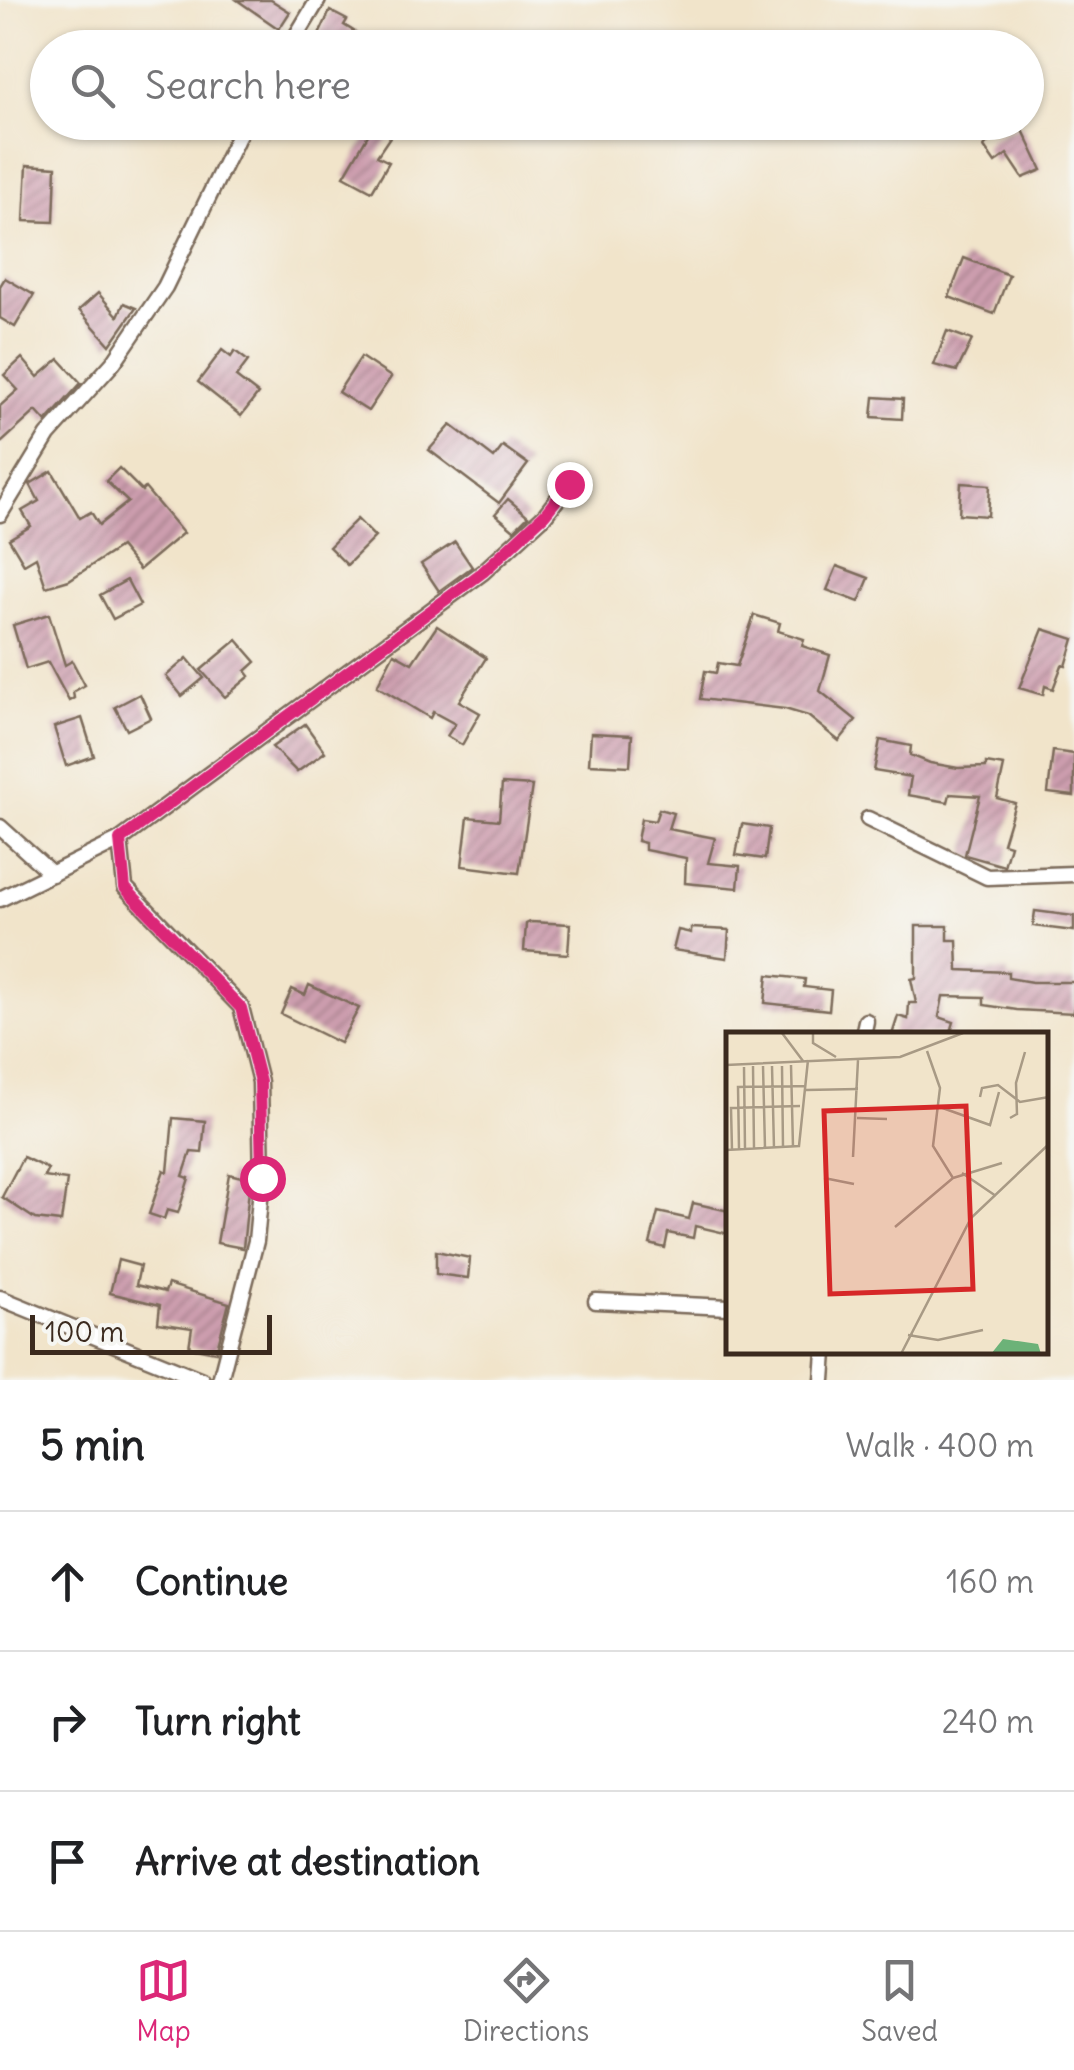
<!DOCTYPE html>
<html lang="en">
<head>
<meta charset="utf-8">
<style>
  body { margin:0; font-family:Delius,sans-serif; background:#f6f6f6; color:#202124 }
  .scale { position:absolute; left:30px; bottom:25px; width:242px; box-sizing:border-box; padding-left:10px; border:5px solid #3b2a1e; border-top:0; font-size:28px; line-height:35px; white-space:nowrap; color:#3b2a1e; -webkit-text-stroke:8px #f6f6f2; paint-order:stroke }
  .stop { position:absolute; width:30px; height:30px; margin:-22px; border:8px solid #db2777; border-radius:50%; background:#fff }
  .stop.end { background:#db2777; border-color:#fff; box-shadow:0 2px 10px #0008 }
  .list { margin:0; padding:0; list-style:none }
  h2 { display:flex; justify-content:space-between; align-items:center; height:130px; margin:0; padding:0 40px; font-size:42px }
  h2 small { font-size:32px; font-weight:400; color:#757577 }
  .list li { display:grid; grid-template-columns:65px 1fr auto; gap:30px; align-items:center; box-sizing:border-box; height:140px; padding:0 40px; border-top:2px solid #e0e0e0 }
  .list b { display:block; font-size:38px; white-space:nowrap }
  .list em { font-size:32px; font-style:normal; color:#757577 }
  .icon { flex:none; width:55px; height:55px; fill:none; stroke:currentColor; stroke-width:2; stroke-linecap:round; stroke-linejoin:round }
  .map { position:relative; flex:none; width:1074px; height:1380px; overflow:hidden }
  .search { position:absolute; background:#fff; box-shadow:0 2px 8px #0004; left:30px; right:30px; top:30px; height:110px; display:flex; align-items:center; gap:25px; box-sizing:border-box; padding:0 35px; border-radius:55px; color:#757577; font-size:38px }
  .sheet { height:550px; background:#fff }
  nav { display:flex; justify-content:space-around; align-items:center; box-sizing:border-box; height:140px; border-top:2px solid #e0e0e0; background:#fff; font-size:28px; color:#757577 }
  nav a { display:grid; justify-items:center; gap:5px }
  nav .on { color:#db2777 }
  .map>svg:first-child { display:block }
  .building { fill:url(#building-hatch) }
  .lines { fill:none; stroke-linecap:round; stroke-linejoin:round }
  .minor-casing { stroke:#7b6b5a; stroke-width:19 }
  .minor { stroke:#fff; stroke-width:14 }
  .route { stroke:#db2777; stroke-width:12 }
  .inset-road { fill:none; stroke:#a89a85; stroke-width:2.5 }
  .view { fill:#d62828; fill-opacity:0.15; stroke:#d62828; stroke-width:5 }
  .inset-edge { fill:none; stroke:#3b2a1e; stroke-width:5 }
</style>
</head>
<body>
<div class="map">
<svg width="1074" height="1380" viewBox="0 0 1074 1380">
  <defs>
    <pattern id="building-hatch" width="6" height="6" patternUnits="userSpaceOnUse" patternTransform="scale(2.5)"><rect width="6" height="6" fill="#cd9eaf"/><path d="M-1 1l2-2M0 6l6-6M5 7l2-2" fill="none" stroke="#a8818e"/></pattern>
  </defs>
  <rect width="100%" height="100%" fill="#f6f6f2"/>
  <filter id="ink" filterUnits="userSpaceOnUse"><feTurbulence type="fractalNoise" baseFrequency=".01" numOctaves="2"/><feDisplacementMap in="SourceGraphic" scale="20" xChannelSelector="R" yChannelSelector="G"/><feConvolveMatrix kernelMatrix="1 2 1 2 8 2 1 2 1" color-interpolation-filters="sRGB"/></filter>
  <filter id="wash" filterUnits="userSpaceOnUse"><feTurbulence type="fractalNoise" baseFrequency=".0048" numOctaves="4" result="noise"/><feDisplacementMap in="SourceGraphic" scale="40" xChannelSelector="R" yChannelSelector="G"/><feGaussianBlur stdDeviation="2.25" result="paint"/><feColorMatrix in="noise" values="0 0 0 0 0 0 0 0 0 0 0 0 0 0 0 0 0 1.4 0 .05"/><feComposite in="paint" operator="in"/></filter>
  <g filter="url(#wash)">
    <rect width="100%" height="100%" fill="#f1e4ca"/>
    <g id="blocks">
      <g class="building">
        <path d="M237 0H271L290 12 279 29Z"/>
        <path d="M330 11 347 20 344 25 381 48H313Z"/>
        <path d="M347 122H400L377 156 389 162 372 191 344 176 368 135Z"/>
        <path d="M1021 126 1042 170 1023 178 1007 154 995 163 984 147 991 139Z"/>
        <path d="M27 165 56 167 54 222 24 221Z"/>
        <path d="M964 258 1009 275 994 314 949 297Z"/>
        <path d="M5 278 34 295 15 327 0 318V286Z"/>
        <path d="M98 293 118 316 124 303 136 308 110 345 79 310Z"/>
        <path d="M947 331 972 340 957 371 934 365Z"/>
        <path d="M222 350 231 357 235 351 248 361 236 377 258 394 241 416 198 382Z"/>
        <path d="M361 357 391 377 368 411 338 392Z"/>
        <path d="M22 358 38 377 59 359 81 383 46 422 36 411 0 444V406L18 390 4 375Z"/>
        <path d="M874 397 903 399 902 419 872 417Z"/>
        <path d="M451 425 494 458 503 446 528 464 499 503 429 450Z"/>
        <path d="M119 468 142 491 145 488 183 533 139 570 120 547 69 580 46 587 36 557 24 564 9 539 31 526 22 511 39 501 30 484 52 471 80 518 91 512 99 525 128 502 106 481Z"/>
        <path d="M961 483 990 485 988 516 959 514Z"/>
        <path d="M508 499 528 516 514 530 495 514Z"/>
        <path d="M357 519 375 537 347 565 329 547Z"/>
        <path d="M455 542 472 567 439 591 421 564Z"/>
        <path d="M837 566 869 578 859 602 827 590Z"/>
        <path d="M127 580 140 605 113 619 100 595Z"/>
        <path d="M49 614 65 665 72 661 85 685 73 692 74 698 69 701 48 662 26 669 13 625Z"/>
        <path d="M754 615 780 623 778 631 804 639 802 646 830 655 820 691 856 720 839 741 808 716 785 709 700 699 705 671 716 673 718 663 737 666Z"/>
        <path d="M437 626 486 658 459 701 480 713 462 745 447 736 455 724 433 712 430 718 377 686 394 653 412 663Z"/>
        <path d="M1043 629 1074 639 1066 666 1062 665 1053 689 1045 686 1043 695 1019 688Z"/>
        <path d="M237 640 256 662 246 671 250 676 225 697 201 670Z"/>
        <path d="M187 658 204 678 182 696 166 676Z"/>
        <path d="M140 694 151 718 127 730 115 707Z"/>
        <path d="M82 718 94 756 66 766 54 727Z"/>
        <path d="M305 724 325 752 297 772 272 747Z"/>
        <path d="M591 733 632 735 630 766 589 764Z"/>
        <path d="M880 740 911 746 910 755 930 763 958 768 986 767V763L1004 766 997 798 1015 803 1003 843 1010 845 1004 866 965 855 980 796 950 794 948 802 908 795 911 777 874 771Z"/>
        <path d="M1053 751 1074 754V796L1048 793Z"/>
        <path d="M502 784 532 786 519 873 462 866 468 817 499 820Z"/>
        <path d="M659 809 673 813 668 829 715 838 708 863 740 866 738 888 685 883 686 858 645 850V843L637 841 641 819 655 821Z"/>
        <path d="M742 824 769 828 765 859 736 855Z"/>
        <path d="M1035 911 1074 916V931L1033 926Z"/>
        <path d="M530 922 570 924 568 954 524 951 526 924Z"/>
        <path d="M916 926H948V940H957L958 970 1008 972V978L1032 982H1074V1013L1017 1010 984 1005V997L943 996 939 1017 954 1022 950 1035H892L898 1016 908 1019 909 1003H916L911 979 916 978Z"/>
        <path d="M691 928 729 930 727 958 673 950 678 930 691 933Z"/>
        <path d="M768 975 805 979 804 987 831 990 829 1010 765 1003Z"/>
        <path d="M309 985 359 1008 340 1043 281 1014 292 989 305 995Z"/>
        <path d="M173 1118 205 1121 202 1153 191 1152 183 1176 189 1178 178 1213 167 1210 164 1219 149 1214 164 1170 168 1172Z"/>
        <path d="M23 1157 48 1169 44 1177 67 1180 61 1222 35 1219 2 1197Z"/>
        <path d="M229 1174 250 1179 243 1248 217 1243Z"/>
        <path d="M693 1203 729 1211V1234L695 1226 693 1238 668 1233 665 1248 650 1244 658 1212 689 1219Z"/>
        <path d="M436 1251 470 1258 468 1278 436 1274Z"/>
        <path d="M118 1260 140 1266 136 1285 165 1292 168 1284 229 1303 216 1352 189 1347 192 1328 158 1323 160 1305 110 1293Z"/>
      </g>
    </g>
  </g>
  <g filter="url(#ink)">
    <use href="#blocks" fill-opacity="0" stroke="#7b6b5a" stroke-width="2.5"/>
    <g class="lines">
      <defs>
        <g id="minor">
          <path d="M289 48 318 0"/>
          <path d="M0 514 48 435 113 363 165 287 245 122"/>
          <path d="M868 819 987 877 1074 874"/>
          <path d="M0 827 52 874"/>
          <path d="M0 899 120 840"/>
          <path d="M863 1035 866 1021"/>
          <path d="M0 1298 202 1380"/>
          <path d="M596 1301 729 1307"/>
          <path d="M220 1380 256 1241 262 1178 260 1082 241 1007 125 887 120 840 483 572 545 515 569 484"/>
          <path d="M823 1380 825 1352"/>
        </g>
      </defs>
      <use href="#minor" class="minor-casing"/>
      <use href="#minor" class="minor"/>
    </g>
  </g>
  <g class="lines" filter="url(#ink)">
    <path class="route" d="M262 1178 260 1082 241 1008 125 888 120 840 483 572 545 514 569 484"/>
  </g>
  <g transform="translate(726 1032)">
    <rect width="322" height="322" fill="#f1e4ca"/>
    <path d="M277 307 312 312 315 322H265Z" fill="#6cb278"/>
    <path class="inset-road" d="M56 1 77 29M87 1V11L110 25M0 33 174 25 237 1M65 33 67 115M27 34 28 116M37 34 39 116M46 34 48 116M56 34 57 115M18 35 19 117M80 58 132 57M254 65 256 56 272 53 294 70 323 65M211 74 264 93 273 60M131 86 161 87M284 86 291 82 290 51 299 20M13 117 12 55 80 54M0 118 73 114 82 28M6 118 5 76 74 74M127 125 132 28M236 141 270 164M98 146 128 152M227 146 276 131M169 195 227 146 207 114 214 56 201 19M182 303 212 308 257 298M175 322 245 186 323 112"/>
    <path class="view" d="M240 74 247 257 104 262 98 79Z"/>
    <rect width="322" height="322" class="inset-edge"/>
  </g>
</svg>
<div class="scale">100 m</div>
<div class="stop" style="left:262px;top:1178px"></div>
<div class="stop end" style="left:569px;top:484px"></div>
<div class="search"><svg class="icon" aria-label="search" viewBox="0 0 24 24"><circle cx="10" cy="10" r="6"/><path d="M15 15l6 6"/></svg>Search here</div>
</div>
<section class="sheet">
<h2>5 min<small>Walk · 400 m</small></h2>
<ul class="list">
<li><svg class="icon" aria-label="ahead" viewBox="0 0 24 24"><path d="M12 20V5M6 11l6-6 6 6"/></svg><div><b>Continue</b></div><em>160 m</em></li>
<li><svg class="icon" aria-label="right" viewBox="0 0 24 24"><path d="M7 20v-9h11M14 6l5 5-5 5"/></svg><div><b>Turn right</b></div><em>240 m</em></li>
<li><svg class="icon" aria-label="arrive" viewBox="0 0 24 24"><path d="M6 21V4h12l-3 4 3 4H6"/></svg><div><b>Arrive at destination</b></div></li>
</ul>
</section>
<nav>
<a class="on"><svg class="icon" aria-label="map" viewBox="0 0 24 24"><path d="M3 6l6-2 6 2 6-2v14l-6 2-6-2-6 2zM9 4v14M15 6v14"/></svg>Map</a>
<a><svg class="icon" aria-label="directions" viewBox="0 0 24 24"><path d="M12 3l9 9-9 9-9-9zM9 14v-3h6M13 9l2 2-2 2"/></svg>Directions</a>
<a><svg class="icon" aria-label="saved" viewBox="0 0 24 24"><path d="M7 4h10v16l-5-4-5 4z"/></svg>Saved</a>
</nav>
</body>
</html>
